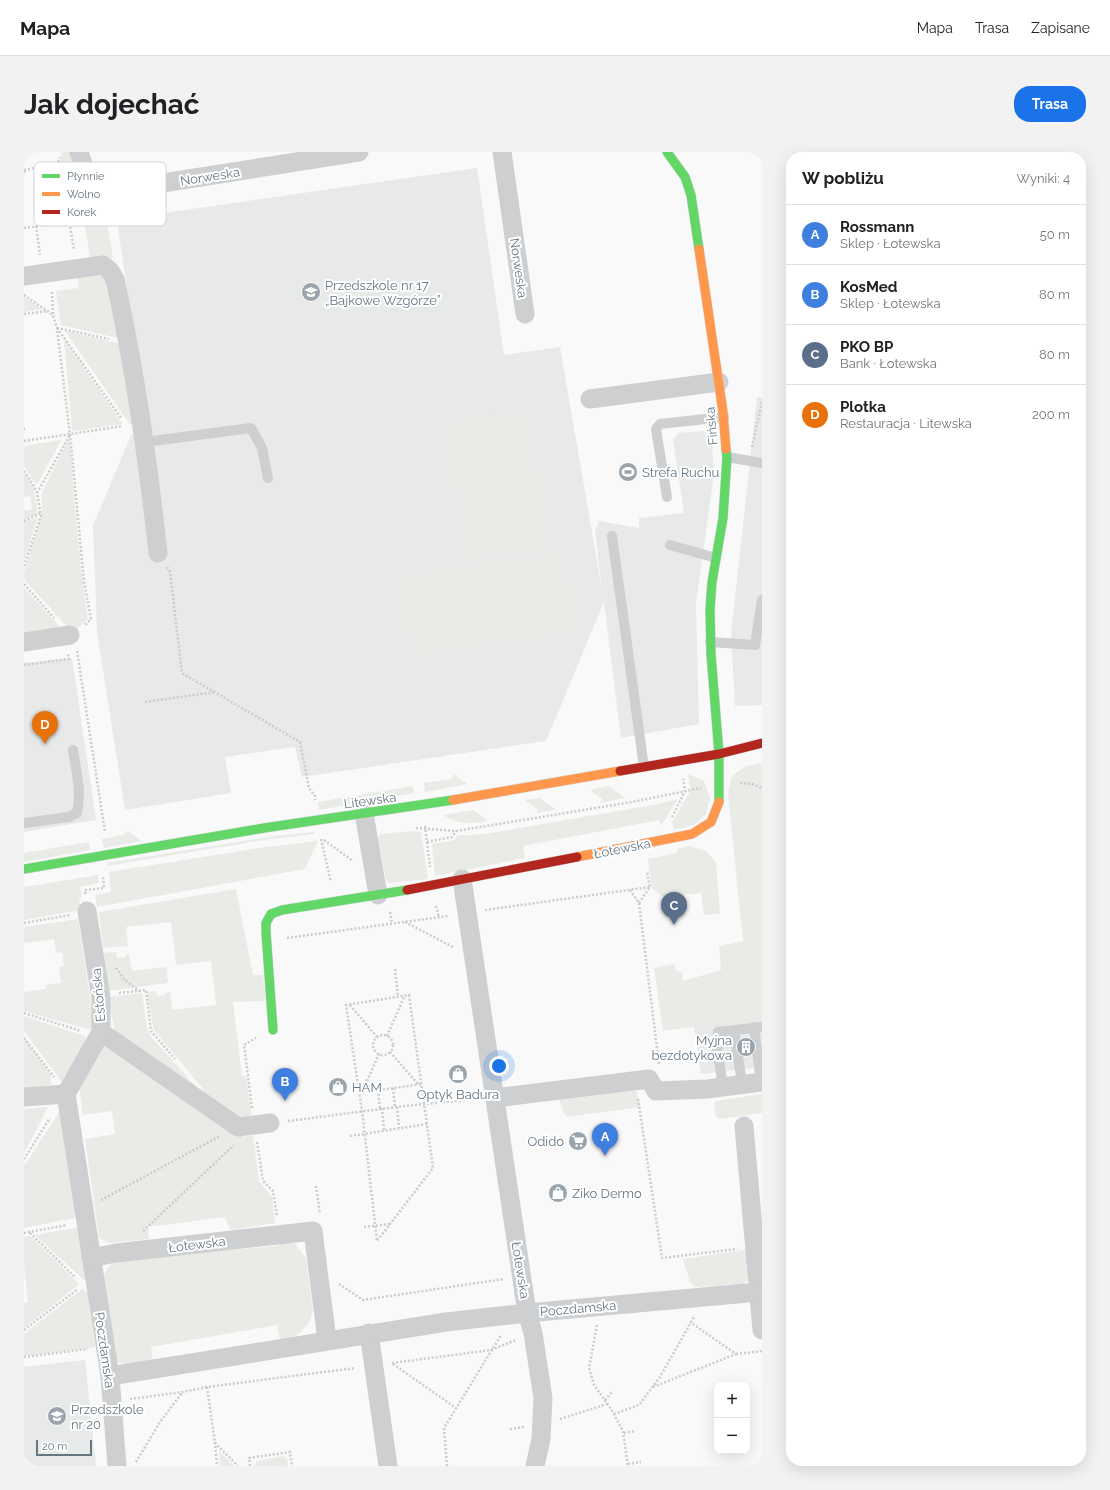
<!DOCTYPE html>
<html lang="pl">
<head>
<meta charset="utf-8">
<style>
  body { margin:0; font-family:Raleway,sans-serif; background:#f2f2f2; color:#202124 }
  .controls { position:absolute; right:12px; bottom:12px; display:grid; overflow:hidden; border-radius:8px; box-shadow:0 4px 16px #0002 }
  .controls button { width:36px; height:36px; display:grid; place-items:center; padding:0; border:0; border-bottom:1px solid #e0e0e0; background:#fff; color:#202124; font:20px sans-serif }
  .scale { position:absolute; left:12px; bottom:10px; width:56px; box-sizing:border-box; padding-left:4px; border:2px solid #657683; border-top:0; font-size:11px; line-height:14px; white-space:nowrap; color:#657683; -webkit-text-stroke:3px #fff; paint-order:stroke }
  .you { position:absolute; left:475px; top:914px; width:14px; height:14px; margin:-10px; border:3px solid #fff; border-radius:50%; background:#1a73e8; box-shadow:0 0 0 6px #1a73e833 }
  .badge { display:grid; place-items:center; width:26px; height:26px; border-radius:50%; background:#1a73e8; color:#fff; font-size:13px; font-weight:700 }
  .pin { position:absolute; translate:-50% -33px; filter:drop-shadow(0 1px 2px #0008) }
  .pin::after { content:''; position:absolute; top:21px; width:14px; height:12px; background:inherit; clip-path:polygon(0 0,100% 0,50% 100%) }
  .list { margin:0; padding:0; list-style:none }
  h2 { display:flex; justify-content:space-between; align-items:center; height:52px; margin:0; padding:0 16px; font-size:17px }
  h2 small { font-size:13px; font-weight:400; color:#757577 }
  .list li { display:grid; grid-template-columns:26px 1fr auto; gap:12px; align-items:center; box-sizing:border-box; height:60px; padding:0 16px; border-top:1px solid #e0e0e0 }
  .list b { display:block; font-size:15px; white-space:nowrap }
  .list p { margin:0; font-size:13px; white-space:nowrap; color:#757577 }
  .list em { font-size:13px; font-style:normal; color:#757577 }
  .map { position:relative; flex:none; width:738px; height:1314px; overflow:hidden; border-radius:16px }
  header { display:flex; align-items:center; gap:24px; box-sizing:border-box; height:56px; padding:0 20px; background:#fff; border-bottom:1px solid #e0e0e0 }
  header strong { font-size:19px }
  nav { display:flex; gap:22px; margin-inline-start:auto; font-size:14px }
  .intro { display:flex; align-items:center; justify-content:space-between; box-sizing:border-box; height:96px; padding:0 24px }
  h1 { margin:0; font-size:28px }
  .button { padding:10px 18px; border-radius:16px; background:#1a73e8; color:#fff; font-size:14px; font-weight:700 }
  main { display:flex; gap:24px; padding:0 24px }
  aside { flex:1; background:#fff; border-radius:16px; box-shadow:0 4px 16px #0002 }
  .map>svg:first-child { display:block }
  .built { fill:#e8e9e9 }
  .green { fill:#e8ebe6 }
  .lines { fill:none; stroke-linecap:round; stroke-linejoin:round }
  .fast-casing { stroke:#d5d6d7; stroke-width:10 }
  .slow-casing { stroke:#d5d6d7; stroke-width:10 }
  .jam-casing { stroke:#d5d6d7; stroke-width:10 }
  .path { stroke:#cbcccd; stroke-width:2.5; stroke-dasharray:2 2; stroke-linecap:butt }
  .lane { stroke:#cecfd0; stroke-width:10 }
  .street { stroke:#cecfd0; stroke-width:19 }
  .fast { stroke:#63d668; stroke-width:9 }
  .slow { stroke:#ff974d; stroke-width:9 }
  .jam { stroke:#b3261e; stroke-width:9 }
  .labels { text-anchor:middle; stroke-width:4; stroke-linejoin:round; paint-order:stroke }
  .street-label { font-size:13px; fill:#657683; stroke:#fff }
  .poi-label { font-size:13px; fill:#657683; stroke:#fff; text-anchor:start }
  .key { fill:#fff; stroke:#d1d6da; stroke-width:1 }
  .key-label { font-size:11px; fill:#657683 }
</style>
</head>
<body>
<header>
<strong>Mapa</strong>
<nav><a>Mapa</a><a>Trasa</a><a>Zapisane</a></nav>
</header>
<div class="intro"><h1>Jak dojechać</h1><a class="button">Trasa</a></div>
<main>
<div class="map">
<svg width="738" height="1314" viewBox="0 0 738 1314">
  <rect width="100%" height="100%" fill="#f9f9f9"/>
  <g class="built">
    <path d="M453 16 480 203 536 195 578 438 571 379 575 369 615 376V366L660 361 649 288 654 281 687 278 690 322 672 451 675 572 597 586 580 450 522 589 278 625 271 595 201 605 207 641 101 658 73 480 69 374 107 283 124 280 94 76 105 66Z"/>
    <path d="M733 245 738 246V553L711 554 707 483Z"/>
    <path d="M48 506 72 668 0 680V511Z"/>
    <path d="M738 866V915L677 922 670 875Z"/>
    <path d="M61 1208 72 1314H0V1215Z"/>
  </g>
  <g class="green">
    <path d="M39 0H46C50 19 60 42 81 46 90 48 103 44 113 43L119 47 121 52 45 64 36 7Z"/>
    <path d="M82 65 89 106 67 110 60 69Z"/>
    <path d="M53 121C62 121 70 120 78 125 90 132 95 173 98 187L37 173 32 139 55 136Z"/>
    <path d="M0 145 18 157 0 160Z"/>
    <path d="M41 179 98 192 115 276 105 271Z"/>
    <path d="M40 188 98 271 97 272 50 279 48 277Z"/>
    <path d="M505 259 522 395 440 407 422 270Z"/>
    <path d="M37 288 14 331 12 332 0 314V294Z"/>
    <path d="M44 288 46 290C50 350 55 408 64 467L52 478 47 479 0 427V420L18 362V340Z"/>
    <path d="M0 321 9 333 14 362 0 367V359L8 357 6 344 0 345Z"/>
    <path d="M14 365 0 409V370Z"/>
    <path d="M540 400 551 479 386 503 375 424Z"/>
    <path d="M0 436 40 479 0 484Z"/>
    <path d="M738 611V866L639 879 630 816 650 812 652 819 658 820 659 829 697 818 695 794 719 789 704 641 708 624 722 614Z"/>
    <path d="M664 622 680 629 686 646 682 662 670 673 650 678 648 670 667 638Z"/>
    <path d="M429 623H431L443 632 401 640 400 631 428 627Z"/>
    <path d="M389 634 390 641 295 658 294 650Z"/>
    <path d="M584 634 601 646 576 651 578 647 566 638Z"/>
    <path d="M516 646 532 658 512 661 514 658 501 648Z"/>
    <path d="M654 647 637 674 635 668 499 694 501 706 411 724 408 692 431 688 433 683H446L461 682 629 653Z"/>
    <path d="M449 658 464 669C446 672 436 673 419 663Z"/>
    <path d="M104 679 118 689 80 696 78 687 99 683Z"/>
    <path d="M390 679 397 680 404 727 366 731 362 729 354 686 356 682Z"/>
    <path d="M290 680V682L233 689 83 714V711L251 684Z"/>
    <path d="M294 689 281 717 73 755 71 743 87 740 85 720 242 695Z"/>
    <path d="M65 690 66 698 0 710V701Z"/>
    <path d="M666 694 683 700 692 711 696 762 680 763 677 741 638 744 628 736 624 707 653 701V697Z"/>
    <path d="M74 723 75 731 56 735 58 745 55 746 57 758 0 768V735Z"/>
    <path d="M212 737 229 823H239L242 849 209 850 218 924H222L229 972H223L182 944 179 937 130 878 123 840 132 839 133 844 141 843V841L146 840 148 858 192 853 187 809 152 813 147 770 102 775 104 794 79 796 75 760Z"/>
    <path d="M54 767 71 876 63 877 0 859V840L22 837V833L37 831 35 815 40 814 38 800 32 801 30 787 0 791V775Z"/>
    <path d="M92 800 93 806 102 805 101 803 105 802 108 819 142 815 144 831 84 839 79 801Z"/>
    <path d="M118 841 123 876 128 886 175 938 91 880 84 845Z"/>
    <path d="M0 864 61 884 62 890 38 930 0 879Z"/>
    <path d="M0 885 26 922 27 933 0 936Z"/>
    <path d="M87 893 220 985 229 983 235 1029 248 1045 251 1071 207 1078 200 1065 124 1075 125 1087 85 1091 75 1086 61 987 91 982 88 959 59 963 55 934 79 894Z"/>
    <path d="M609 935 613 940 616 955 543 965 539 959 535 948 537 942Z"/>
    <path d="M738 942V961L696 967 692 964 690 951 692 949Z"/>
    <path d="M24 955 0 1001V957Z"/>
    <path d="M36 959 55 1065 0 1076V1014Z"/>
    <path d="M56 1075 62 1129 60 1128 11 1083Z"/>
    <path d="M6 1084 55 1132 0 1176V1151L4 1150 0 1112V1085Z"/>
    <path d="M257 1088 271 1092 282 1106 289 1159 286 1169 277 1180 268 1186 256 1188 253 1173 127 1195 129 1210C115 1212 101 1218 90 1206L80 1124C83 1116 87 1112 95 1107L253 1094Z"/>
    <path d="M726 1097C728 1112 731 1123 718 1133L671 1135 666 1130 659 1107Z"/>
    <path d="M58 1137 64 1140 71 1195 0 1204V1182Z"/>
    <path d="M195 1299 210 1314H211H196Z"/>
    <path d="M259 1304 263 1307 264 1314H231V1312L233 1309Z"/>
  </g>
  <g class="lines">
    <defs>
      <g id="fast">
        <path d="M643 0 661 25 667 43 675 97"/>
        <path d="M695 650V602L687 502 686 457 688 430 699 366 703 305 702 297"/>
        <path d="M0 717 240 676 429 648"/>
        <path d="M249 878 242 780V771L247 762 258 758 383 738"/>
      </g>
      <g id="slow">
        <path d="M675 97 699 260 702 297"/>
        <path d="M429 648 596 619"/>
        <path d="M553 705 668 682 687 670 695 650"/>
      </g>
      <g id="jam">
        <path d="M596 619 695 602 738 591"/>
        <path d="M383 738 553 705"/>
      </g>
    </defs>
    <use href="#fast" class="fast-casing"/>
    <use href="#slow" class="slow-casing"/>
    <use href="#jam" class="jam-casing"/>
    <g class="path">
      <path d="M0 18 33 12 36 5"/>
      <path d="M0 19 1 23"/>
      <path d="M41 67 108 56"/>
      <path d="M45 67 50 98"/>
      <path d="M12 74 16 103"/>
      <path d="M0 76 42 70 33 12"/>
      <path d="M28 140 29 162"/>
      <path d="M0 143 29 163 33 176 46 283 60 429 67 467 61 473"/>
      <path d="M0 162 23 159"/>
      <path d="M33 176 97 266"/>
      <path d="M33 176 85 187"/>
      <path d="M0 277H1"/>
      <path d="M0 289 99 274"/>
      <path d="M728 295 738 250"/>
      <path d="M0 319 9 332 13 341"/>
      <path d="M0 369 17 361"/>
      <path d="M0 414 17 364 13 341 46 283"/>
      <path d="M143 415 146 420 158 521 276 590 285 636 291 644V648"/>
      <path d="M0 432 30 466"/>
      <path d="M53 499 81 680"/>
      <path d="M0 513 45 507 44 502"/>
      <path d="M121 550 191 540"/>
      <path d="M716 631 728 632 738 636"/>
      <path d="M648 665 661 639 659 627"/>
      <path d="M401 674 406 715"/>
      <path d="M392 676 432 679 608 650 677 636"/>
      <path d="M297 687 307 730"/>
      <path d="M300 688 329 709"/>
      <path d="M403 690 428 685 432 679"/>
      <path d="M606 738 615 751 635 912"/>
      <path d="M61 742V738L80 736 79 724"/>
      <path d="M615 751 626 735 623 720"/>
      <path d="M412 754 415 765"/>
      <path d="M461 758 626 735"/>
      <path d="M366 760 368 771"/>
      <path d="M381 770 429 795"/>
      <path d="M0 771 46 763"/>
      <path d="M263 786 424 764"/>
      <path d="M92 816 100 827 115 839"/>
      <path d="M371 817 374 845"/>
      <path d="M95 841 122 838 127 879 151 907"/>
      <path d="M385 843 409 1016 353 1089 338 959 322 853Z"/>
      <path d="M326 853 353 885"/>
      <path d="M0 861 57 879"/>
      <circle cx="359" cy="893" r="10"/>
      <path d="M363 884 380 845"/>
      <path d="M0 886 30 925"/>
      <path d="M366 900 394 932"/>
      <path d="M369 936 371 955"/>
      <path d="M354 938 356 957"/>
      <path d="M338 940 355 902"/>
      <path d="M335 941 398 932"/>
      <path d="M614 947 638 1106 713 1097"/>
      <path d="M373 955 375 976"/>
      <path d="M228 956 220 893 232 886"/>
      <path d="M358 956 360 978"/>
      <path d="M264 969 380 954 452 947"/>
      <path d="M326 984 403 972"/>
      <path d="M233 990 239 1029 249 1039 253 1065"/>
      <path d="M0 1007 26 966"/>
      <path d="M292 1034 296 1062"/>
      <path d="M77 1048 196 984"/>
      <path d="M340 1075 366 1072"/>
      <path d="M119 1079 210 993"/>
      <path d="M0 1081 43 1073"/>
      <path d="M6 1081 52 1126"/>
      <path d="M315 1132 339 1148 480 1127"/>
      <path d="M573 1173 565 1216 570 1233 587 1257 599 1279 604 1314"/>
      <path d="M0 1178 54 1137"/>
      <path d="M712 1202 738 1199"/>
      <path d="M0 1205 64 1197"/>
      <path d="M368 1211 467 1198 492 1188"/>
      <path d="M369 1212 432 1256"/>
      <path d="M183 1235 191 1291 214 1314"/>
      <path d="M629 1235 712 1202 666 1170"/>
      <path d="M106 1247 159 1240 183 1235 331 1216"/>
      <path d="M581 1248 588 1240"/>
      <path d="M590 1262 615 1253 636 1225 670 1165"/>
      <path d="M536 1267 583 1252"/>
      <path d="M486 1277 500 1275"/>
      <path d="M600 1281 612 1279"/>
      <path d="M191 1290 193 1314"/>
      <path d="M112 1310 136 1270 158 1241"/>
      <path d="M604 1312 617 1310"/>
      <path d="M226 1314 225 1306 266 1300 268 1314"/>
      <path d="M423 1314 420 1276 477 1183"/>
    </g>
    <g class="lane">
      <path d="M121 290 227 276 238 296 244 326"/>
      <path d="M703 305 738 311"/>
      <path d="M643 345 632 277 636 272 700 265"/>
      <path d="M588 384 620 615"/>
      <path d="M646 393 692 406"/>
      <path d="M686 490 731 493 738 448"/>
      <path d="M0 671 45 665 53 661C58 641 52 618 49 598"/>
      <path d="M730 875 737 930"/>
      <path d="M710 878 718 932"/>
      <path d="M699 935 693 895 694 880 738 875"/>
    </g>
    <g class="street">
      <path d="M55 0 61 18 75 30 84 35 107 36 335 0"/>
      <path d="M478 0 501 162"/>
      <path d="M0 124 79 113 86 119 91 127C111 218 124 309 134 401"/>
      <path d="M566 247 695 230"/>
      <path d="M0 490 46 483"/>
      <path d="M340 661 354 743"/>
      <path d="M438 727 503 1161 509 1181 519 1246 517 1287 511 1314"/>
      <path d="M77 880 214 975 246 971"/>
      <path d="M42 942 77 880V846L63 759"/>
      <path d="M0 945 42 942 86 1224 93 1314"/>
      <path d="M471 946 625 927 632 939 683 937 738 930"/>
      <path d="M720 974 738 1178"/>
      <path d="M67 1106 92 1101 289 1079 303 1188"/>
      <path d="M345 1181 364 1314"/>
      <path d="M86 1224 422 1170 503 1161 735 1140"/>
    </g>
    <use href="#fast" class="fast"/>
    <use href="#slow" class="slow"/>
    <use href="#jam" class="jam"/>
  </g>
  <defs>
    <symbol id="school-disc" viewBox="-11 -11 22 22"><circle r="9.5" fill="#99a4ac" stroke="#fff"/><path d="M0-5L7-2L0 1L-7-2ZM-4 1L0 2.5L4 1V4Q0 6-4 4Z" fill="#fff"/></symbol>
    <symbol id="stadium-disc" viewBox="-11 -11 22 22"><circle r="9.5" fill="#99a4ac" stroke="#fff"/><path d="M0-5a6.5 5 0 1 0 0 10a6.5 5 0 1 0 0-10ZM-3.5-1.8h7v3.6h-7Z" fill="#fff"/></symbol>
    <symbol id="building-disc" viewBox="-11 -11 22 22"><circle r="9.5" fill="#99a4ac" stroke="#fff"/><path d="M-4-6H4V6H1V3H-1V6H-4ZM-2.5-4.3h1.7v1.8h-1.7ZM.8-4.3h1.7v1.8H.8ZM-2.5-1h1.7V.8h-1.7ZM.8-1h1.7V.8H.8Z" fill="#fff"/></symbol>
    <symbol id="shop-disc" viewBox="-11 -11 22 22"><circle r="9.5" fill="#99a4ac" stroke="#fff"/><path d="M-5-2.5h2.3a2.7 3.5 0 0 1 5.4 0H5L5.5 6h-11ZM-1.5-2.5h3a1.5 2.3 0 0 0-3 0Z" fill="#fff"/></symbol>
    <symbol id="supermarket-disc" viewBox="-11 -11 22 22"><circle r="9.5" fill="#99a4ac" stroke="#fff"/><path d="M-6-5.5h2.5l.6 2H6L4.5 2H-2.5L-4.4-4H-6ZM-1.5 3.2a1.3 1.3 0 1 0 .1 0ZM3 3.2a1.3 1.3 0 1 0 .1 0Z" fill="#fff"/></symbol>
  </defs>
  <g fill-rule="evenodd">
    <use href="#school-disc" x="276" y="129" width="22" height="22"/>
    <use href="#stadium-disc" x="593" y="309" width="22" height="22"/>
    <use href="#building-disc" x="711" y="884" width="22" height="22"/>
    <use href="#shop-disc" x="423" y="911" width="22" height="22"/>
    <use href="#shop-disc" x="303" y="924" width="22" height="22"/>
    <use href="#supermarket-disc" x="543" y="978" width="22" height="22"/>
    <use href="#shop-disc" x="523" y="1030" width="22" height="22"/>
    <use href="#school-disc" x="22" y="1253" width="22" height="22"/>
  </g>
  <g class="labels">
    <g class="street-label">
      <text transform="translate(186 24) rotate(-9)" y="5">Norweska</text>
      <text transform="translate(495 116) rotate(82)" y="5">Norweska</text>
      <text transform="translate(687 274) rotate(-95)" y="5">Fińska</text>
      <text transform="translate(346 648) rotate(-8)" y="5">Litewska</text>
      <text transform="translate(598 696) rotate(-11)" y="5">Łotewska</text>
      <text transform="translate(74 843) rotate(-95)" y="5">Estońska</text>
      <text transform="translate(173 1092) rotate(-7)" y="5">Łotewska</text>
      <text transform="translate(497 1118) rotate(81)" y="5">Łotewska</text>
      <text transform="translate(554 1156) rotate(-5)" y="5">Poczdamska</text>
      <text transform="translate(81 1198) rotate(82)" y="5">Poczdamska</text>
    </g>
    <g class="poi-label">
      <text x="301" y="138">Przedszkole nr 17<tspan x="301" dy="15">„Bajkowe Wzgórze”</tspan></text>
      <text x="618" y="325">Strefa Ruchu</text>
      <text x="708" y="893" text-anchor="end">Myjna<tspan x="708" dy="15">bezdotykowa</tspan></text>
      <text x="328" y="940">HAM</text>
      <text x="434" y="947" text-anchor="middle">Optyk Badura</text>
      <text x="540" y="994" text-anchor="end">Odido</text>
      <text x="548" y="1046">Ziko Dermo</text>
      <text x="47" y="1262">Przedszkole<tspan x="47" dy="15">nr 20</tspan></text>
    </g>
  </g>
  <rect x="10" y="10" width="132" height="64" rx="6" class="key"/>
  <rect x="18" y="22" width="18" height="4" fill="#63d668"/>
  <rect x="18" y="40" width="18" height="4" fill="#ff974d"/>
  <rect x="18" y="58" width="18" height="4" fill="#b3261e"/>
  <g class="key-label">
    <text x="43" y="28">Płynnie</text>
    <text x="43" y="46">Wolno</text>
    <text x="43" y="64">Korek</text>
  </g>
</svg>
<div class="controls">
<button>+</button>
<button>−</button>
</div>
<div class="scale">20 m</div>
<div class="you"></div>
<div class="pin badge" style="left:581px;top:1004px;background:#3f7fe0">A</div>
<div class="pin badge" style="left:261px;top:949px;background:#3f7fe0">B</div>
<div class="pin badge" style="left:650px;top:773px;background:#5c6f8a">C</div>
<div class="pin badge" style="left:21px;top:592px;background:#e8710a">D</div>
</div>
<aside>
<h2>W pobliżu<small>Wyniki: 4</small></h2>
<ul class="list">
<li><span class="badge" style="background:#3f7fe0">A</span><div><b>Rossmann</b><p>Sklep · Łotewska</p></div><em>50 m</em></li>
<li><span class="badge" style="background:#3f7fe0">B</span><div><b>KosMed</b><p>Sklep · Łotewska</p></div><em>80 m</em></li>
<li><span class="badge" style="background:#5c6f8a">C</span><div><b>PKO BP</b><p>Bank · Łotewska</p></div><em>80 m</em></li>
<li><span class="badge" style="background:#e8710a">D</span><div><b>Plotka</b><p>Restauracja · Litewska</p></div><em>200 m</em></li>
</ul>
</aside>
</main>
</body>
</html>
